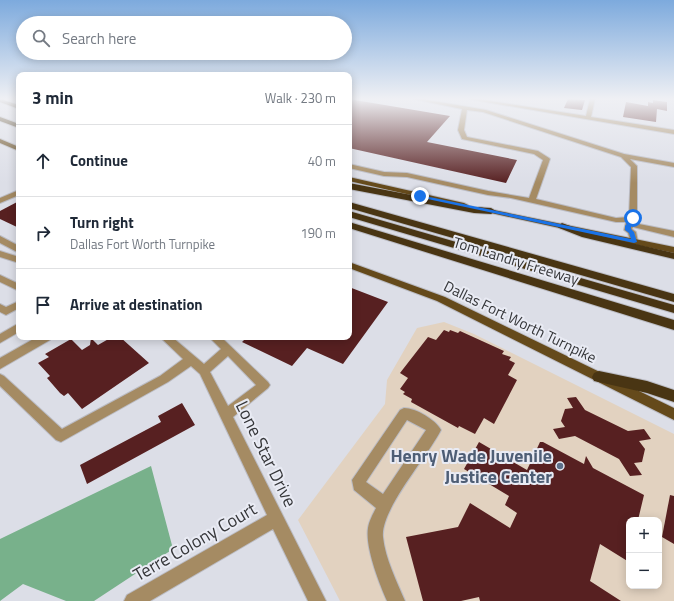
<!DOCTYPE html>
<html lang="en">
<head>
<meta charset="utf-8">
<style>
  body { margin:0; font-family:"Titillium Web",sans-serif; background:#f6f6f7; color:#1f2937 }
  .controls { position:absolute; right:12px; bottom:12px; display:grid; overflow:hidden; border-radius:8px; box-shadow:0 2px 10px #0003 }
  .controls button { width:36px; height:36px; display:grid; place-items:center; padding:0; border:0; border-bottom:1px solid #e0e1e3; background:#fff; color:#1f2937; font:20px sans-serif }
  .stop { position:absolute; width:12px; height:12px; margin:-9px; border:3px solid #1a73e8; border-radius:50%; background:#fff }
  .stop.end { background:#1a73e8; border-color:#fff; box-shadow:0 1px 4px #0008 }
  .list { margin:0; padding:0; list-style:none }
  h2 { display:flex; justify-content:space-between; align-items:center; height:52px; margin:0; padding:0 16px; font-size:17px }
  h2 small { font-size:13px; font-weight:400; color:#747a83 }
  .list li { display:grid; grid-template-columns:26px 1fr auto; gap:12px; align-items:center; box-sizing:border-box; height:72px; padding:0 16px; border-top:1px solid #e0e1e3 }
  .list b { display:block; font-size:15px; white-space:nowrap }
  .list p { margin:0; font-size:13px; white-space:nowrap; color:#747a83 }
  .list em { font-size:13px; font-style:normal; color:#747a83 }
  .icon { flex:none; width:22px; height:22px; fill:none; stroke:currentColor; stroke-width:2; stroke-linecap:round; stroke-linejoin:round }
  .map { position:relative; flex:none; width:674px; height:601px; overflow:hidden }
  .search { position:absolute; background:#fff; box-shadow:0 2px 10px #0003; left:16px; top:16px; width:336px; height:44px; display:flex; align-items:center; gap:10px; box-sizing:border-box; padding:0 14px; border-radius:22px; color:#747a83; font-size:15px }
  .panel { position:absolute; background:#fff; box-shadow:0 2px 10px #0003; left:16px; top:72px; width:336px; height:268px; border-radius:8px }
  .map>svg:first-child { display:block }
  .commercial { fill:#e2d2c0; fill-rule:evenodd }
  .forest { fill:#78b18b }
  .building { fill:#572021 }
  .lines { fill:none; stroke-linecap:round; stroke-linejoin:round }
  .minor-casing { stroke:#bbbcc4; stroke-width:2 }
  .major-casing { stroke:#bbbcc4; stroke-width:2 }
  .highway-casing { stroke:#bbbcc4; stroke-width:2 }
  .minor { fill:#a58b63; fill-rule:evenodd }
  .major { fill:#654a1b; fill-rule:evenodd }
  .highway { fill:#493513; fill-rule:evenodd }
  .route { fill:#1a73e8 }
  .service-dot { fill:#5c6f8a; stroke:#e9ebf4; stroke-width:1.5 }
  .labels { text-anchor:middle; stroke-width:4; stroke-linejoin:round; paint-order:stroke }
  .street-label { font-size:15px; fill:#353639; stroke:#e9ebf4 }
  .near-street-label { font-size:18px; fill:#353639; stroke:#e9ebf4 }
  .near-service-label { font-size:18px; font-weight:bold; fill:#4e5e75; stroke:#e9ebf4; text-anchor:end }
</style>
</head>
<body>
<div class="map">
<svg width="674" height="601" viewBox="0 0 674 601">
  <rect width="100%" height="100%" fill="#dcdee7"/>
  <path class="commercial" d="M444 322 474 334 674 434V601H340L298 520 385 404 387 380 417 328ZM629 520H659V586H629Z"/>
  <path class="forest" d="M151 466 173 549 94 601H66L23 584 0 601V539Z"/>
  <g class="building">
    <path d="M349 99 450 116 427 142 517 160 506 183 349 148Z"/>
    <path d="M568 99 585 100 582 110 564 108Z"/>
    <path d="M653 100 667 102V111L657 109 656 122 623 117 626 102 648 106V102L653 103Z"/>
    <path d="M19 201V228L0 219V211Z"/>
    <path d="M349 287 388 302 343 364 307 348 292 366 242 342 247 337H349Z"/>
    <path d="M444 330 449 332 450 330 458 333 460 331 504 351 502 354 511 357 509 360 515 363 508 375 517 380 494 424 484 418 475 434 459 426 458 428 411 402 412 399 403 394 405 392 400 389 408 378 400 373 428 337 436 340Z"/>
    <path d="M112 337H120L149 363 82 409 68 393 64 396 60 393 47 378 50 376 38 363 49 357 45 354 71 339 82 350 90 345 91 338 98 345Z"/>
    <path d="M576 397 585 410 628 431 644 429 651 439 639 441 645 449 642 462 634 463 642 475 630 476 619 459 575 436 559 439 553 429 565 427 561 421 565 409 573 408 567 398Z"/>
    <path d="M182 403 195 425 87 484 80 465 161 422 158 416Z"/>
    <path d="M479 442 527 470 540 442H543L584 464 586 456 593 468 644 495 638 520H629V562L600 544 590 581 621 601H480L479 597 461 601H423L406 537 458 527 470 503 510 528 517 513 505 505 509 496 464 469Z"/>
    <path d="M670 495 674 496V544L662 537Z"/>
  </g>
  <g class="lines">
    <defs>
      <g id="minor">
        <path d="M413 99H422L486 110 624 154 674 163V167L630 159 637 166V218L634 223 674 231V237L633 227 632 229 636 232 638 242 634 245 631 244 628 233 624 230 626 222H616L511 198 488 195 407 177 384 176 349 168V164L384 172 407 173 488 191 529 198 543 160 534 154 462 139 458 130 462 109ZM467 110 483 112 621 157 631 167 629 217 616 218 536 199 550 159 549 158 538 151 467 137 464 130Z"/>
        <path d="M468 99H478L586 116 590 99H595L591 117 674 130V134Z"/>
        <path d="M19 190V195L0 203V198Z"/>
        <path d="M0 236 19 246V253L0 243Z"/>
        <path d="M0 251 19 257V263L0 257Z"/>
        <path d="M0 275 19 284V291L0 282Z"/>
        <path d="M19 301V308L6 315 0 312V304L6 307Z"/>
        <path d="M19 323V332L0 343V334Z"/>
        <path d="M37 337H51L50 340 0 369V358Z"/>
        <path d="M160 337H172L204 364 221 349 209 337H221L268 382 270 385 268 388 233 417 326 601H308L273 529 150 601H124L127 595 267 515 200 374 191 366 168 382 61 442 56 440 0 386V374L4 376 62 429 160 376 183 359ZM228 356 256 385 228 406 210 372Z"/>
        <path d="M404 408C416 408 436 420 441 430 428 456 380 510 383 537 385 558 397 582 405 601H387C379 583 365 547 368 528 369 521 373 514 376 508L354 490 352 480 400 410ZM407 420 426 430 383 494 366 482Z"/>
      </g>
      <g id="major">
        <path d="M0 139 19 147V151L0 143Z"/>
        <path d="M349 177 464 203 468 205 464 207 349 181Z"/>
        <path d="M479 207 674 247V253L482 211 478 209Z"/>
        <path d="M349 262 445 297 674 408V420L437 301 349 268Z"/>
      </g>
      <g id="highway">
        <path d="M0 99 19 105V109L0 102Z"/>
        <path d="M0 117 19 124V128L0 121Z"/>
        <path d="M349 183 474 207 491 208 496 211 491 214 474 213 349 189Z"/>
        <path d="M349 202 674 294V302L349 208Z"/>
        <path d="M349 211 674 305V313L349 217Z"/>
        <path d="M349 222 674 320V330L349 228Z"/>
        <path d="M562 223 589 233 674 253V259L582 237 559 228 557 226Z"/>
        <path d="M599 371 647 381 674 390V402L647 393 594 381 592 377 594 373Z"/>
      </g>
    </defs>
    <use href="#minor" class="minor-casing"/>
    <use href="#major" class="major-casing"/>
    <use href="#highway" class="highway-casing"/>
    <use href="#minor" class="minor"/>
    <use href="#major" class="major"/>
    <use href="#highway" class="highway"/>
  </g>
  <linearGradient id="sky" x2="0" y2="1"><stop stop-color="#7daadd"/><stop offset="0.54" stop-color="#eff0f4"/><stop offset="1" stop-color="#eff0f4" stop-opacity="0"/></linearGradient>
  <rect width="674" height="183" fill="url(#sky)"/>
  <path class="route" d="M420 195 631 239 629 233 625 230V226L633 217 635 218 631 226V229L634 232 637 242 634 243 418 197Z"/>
  <circle class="service-dot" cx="560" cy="466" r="4"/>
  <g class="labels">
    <g class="street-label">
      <text transform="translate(516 261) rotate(17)" y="5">Tom Landry Freeway</text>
      <text transform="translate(520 322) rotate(26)" y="5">Dallas Fort Worth Turnpike</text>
    </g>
    <g class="near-street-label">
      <text transform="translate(266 454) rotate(64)" y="6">Lone Star Drive</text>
      <text transform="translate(195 542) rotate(-30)" y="6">Terre Colony Court</text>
    </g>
    <g class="near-service-label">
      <text x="552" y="462">Henry Wade Juvenile<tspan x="552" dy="21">Justice Center</tspan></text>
    </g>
  </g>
</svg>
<div class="controls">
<button>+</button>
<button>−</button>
</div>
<div class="stop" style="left:633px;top:218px"></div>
<div class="stop end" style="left:420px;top:196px"></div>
<div class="search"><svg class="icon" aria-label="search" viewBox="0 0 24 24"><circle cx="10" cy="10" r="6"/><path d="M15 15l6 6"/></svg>Search here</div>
<section class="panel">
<h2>3 min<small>Walk · 230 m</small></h2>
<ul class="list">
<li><svg class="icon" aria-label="ahead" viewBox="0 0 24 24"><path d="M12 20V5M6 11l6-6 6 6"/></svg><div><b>Continue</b></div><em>40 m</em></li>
<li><svg class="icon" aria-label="right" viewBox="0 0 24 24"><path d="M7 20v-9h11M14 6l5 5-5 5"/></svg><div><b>Turn right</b><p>Dallas Fort Worth Turnpike</p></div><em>190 m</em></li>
<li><svg class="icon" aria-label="arrive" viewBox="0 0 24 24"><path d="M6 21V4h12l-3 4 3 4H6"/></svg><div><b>Arrive at destination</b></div></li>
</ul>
</section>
</div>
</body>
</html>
